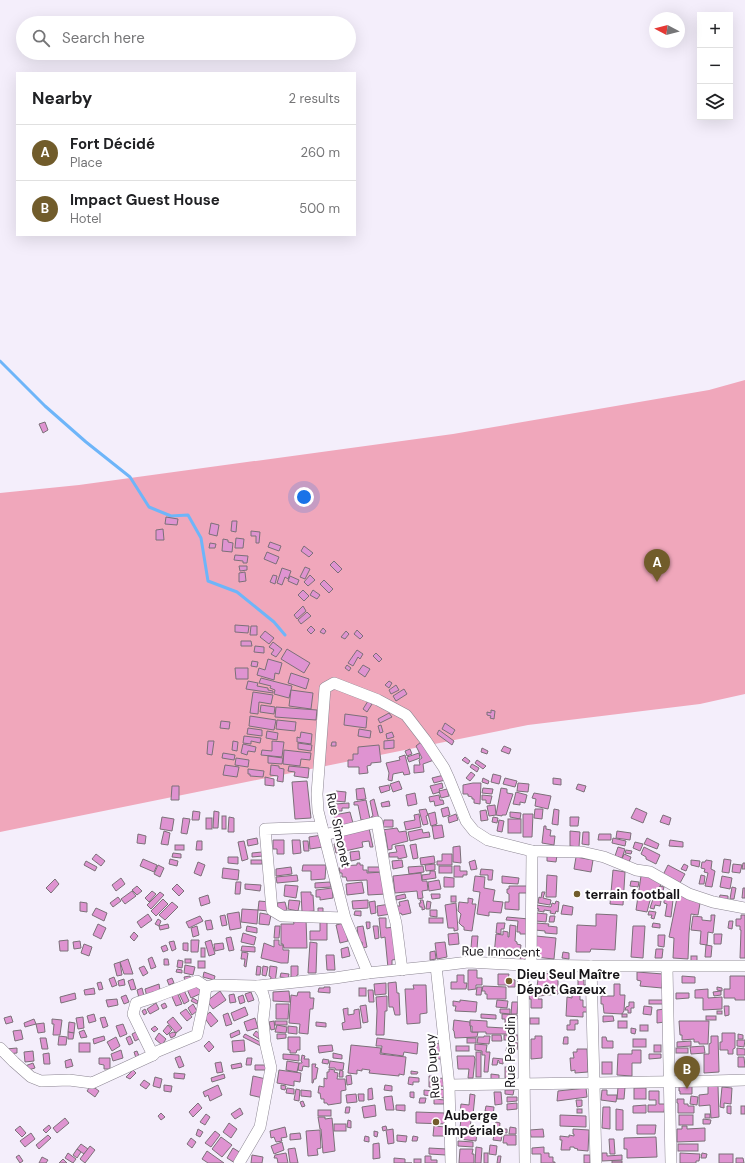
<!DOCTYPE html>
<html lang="en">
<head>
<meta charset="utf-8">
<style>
  body { margin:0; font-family:"DM Sans",sans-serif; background:#f2f2f2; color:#202124 }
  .controls { position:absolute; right:12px; top:12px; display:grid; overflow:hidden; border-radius:0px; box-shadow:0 4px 16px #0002 }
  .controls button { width:36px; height:36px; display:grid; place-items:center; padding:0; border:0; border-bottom:1px solid #e0e0e0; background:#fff; color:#202124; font:20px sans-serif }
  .compass { position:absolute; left:649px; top:12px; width:36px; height:36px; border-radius:50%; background:#fff; box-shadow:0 4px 16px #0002; rotate:277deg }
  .you { position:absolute; left:304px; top:497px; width:14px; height:14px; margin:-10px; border:3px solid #fff; border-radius:50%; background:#1a73e8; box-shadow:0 0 0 6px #1a73e833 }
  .badge { display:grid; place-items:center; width:26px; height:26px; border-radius:50%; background:#715c2b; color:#fff; font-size:13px; font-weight:700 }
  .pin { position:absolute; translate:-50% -33px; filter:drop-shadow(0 1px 2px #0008) }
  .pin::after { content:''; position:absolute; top:21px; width:14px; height:12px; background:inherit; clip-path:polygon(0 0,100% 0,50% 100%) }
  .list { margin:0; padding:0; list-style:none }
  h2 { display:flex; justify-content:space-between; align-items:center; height:52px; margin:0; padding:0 16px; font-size:17px }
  h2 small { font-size:13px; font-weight:400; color:#757577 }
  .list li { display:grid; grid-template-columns:26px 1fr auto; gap:12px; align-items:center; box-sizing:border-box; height:56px; padding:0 16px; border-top:1px solid #e0e0e0 }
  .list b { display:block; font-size:15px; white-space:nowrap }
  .list p { margin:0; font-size:13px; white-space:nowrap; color:#757577 }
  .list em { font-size:13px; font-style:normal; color:#757577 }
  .icon { flex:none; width:22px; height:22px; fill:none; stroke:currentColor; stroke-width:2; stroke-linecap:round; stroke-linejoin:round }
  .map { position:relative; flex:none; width:745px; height:1163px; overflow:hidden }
  .search { position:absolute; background:#fff; box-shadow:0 4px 16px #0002; left:16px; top:16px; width:340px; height:44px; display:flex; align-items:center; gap:10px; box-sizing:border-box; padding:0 14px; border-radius:22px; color:#757577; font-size:15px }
  .panel { position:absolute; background:#fff; box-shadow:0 4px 16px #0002; left:16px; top:72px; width:340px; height:164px; border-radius:0px }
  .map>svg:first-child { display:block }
  .green { fill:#f0a7bb }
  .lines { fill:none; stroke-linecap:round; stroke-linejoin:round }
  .stream { stroke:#6eb5f9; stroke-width:3 }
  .building { fill:#df93d1; stroke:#7b7078 }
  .minor-casing { stroke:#8c8692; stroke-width:12 }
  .minor { stroke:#fff; stroke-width:11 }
  .poi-dot { fill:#715c2b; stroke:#fff; stroke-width:1.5 }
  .labels { text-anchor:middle; stroke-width:4; stroke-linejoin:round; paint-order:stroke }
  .street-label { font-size:13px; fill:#171519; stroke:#fff }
  .poi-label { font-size:13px; font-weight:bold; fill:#171519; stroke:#fff; text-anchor:start }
</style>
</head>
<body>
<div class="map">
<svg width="745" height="1163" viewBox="0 0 745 1163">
  <rect width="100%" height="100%" fill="#f4eefb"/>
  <path class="green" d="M745 380V694L700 704 528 725 0 832V493L79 485 453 434 709 390Z"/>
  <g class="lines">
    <path class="stream" d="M0 361 45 406 86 442 130 477 149 507 171 516 188 515 201 538 208 581 237 592 274 622 285 635"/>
  </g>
  <g class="building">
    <path d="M45 422 48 430 43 433 39 424Z"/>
    <path d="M166 517 178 519 177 525 165 524Z"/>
    <path d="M232 521H237L236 532 231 531Z"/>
    <path d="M211 523 219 525 217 536 209 534Z"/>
    <path d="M163 529 164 540H156V530Z"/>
    <path d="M251 531 260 532 259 543H256V536H251Z"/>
    <path d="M236 538 244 539 243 548H235Z"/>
    <path d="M223 539 228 540V542L233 543 232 552 222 551Z"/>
    <path d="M270 542 281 546 279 551 268 547Z"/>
    <path d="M210 543 216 544 215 548H209Z"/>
    <path d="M304 546 313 553 309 557 301 551Z"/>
    <path d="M267 552 279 557 276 564 264 559Z"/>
    <path d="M235 555 248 556 247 563H243V561L234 560Z"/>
    <path d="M334 561 342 569 338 573 330 565Z"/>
    <path d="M239 566H247V570L240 571Z"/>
    <path d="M305 567 310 569 305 579 300 577Z"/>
    <path d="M282 568 291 571 288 579 285 577 282 585 277 583Z"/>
    <path d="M245 572 246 581 239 582V573Z"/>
    <path d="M273 575 277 576 275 584 270 582Z"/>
    <path d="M310 575 315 580 308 586 304 582Z"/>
    <path d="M290 576 299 580 297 585 288 581Z"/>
    <path d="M324 580 333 589 329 593 320 584Z"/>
    <path d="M303 590 309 596 304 601 298 595Z"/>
    <path d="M313 590 320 595 317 599 310 595Z"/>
    <path d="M303 606 306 611 297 619 294 615Z"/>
    <path d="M307 612 311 616 301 624 298 620Z"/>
    <path d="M235 625 249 626 248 633 235 632Z"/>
    <path d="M251 626H257V635H250Z"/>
    <path d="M311 626 315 630 311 634 307 630Z"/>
    <path d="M323 628 326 631 324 634 320 632Z"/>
    <path d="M357 630 363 636 360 639 354 634Z"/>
    <path d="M265 631 274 638 269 644 260 637Z"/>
    <path d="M346 631 349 634 345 639 341 637Z"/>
    <path d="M241 641H251L252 646H241Z"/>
    <path d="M273 642 282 649 276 657 271 654 274 650 269 647Z"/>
    <path d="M255 646 264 647V653L254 652Z"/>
    <path d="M287 649 310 663 304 673 281 659Z"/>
    <path d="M357 650 363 654 360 659 358 657 353 666 348 663Z"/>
    <path d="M376 653 382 659 379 662 373 656Z"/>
    <path d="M268 659 282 663 279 674 275 673 274 680 257 675 259 668 265 670Z"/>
    <path d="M252 661 258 662 257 667 251 666Z"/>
    <path d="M347 665 351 668 349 671 345 668Z"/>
    <path d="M363 665 370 669 365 677 358 672Z"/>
    <path d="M235 668H248V679H236Z"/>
    <path d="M291 673 309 679 306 689 288 683Z"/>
    <path d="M261 678 292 686 289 698 274 694 275 690 270 688 271 686 259 683Z"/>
    <path d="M248 681 258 683 257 686 268 688V690L273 691V693L246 689Z"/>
    <path d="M389 681 392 683 389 688 385 685Z"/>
    <path d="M396 685 399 690 391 694 389 690Z"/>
    <path d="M404 689 407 694 396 701 393 696Z"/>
    <path d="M291 690 313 693 311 709 289 706Z"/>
    <path d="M253 692 273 695 271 704 259 702 258 714 250 713Z"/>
    <path d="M368 701 372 704 367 712 363 709Z"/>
    <path d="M261 705 275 707 274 714 260 712Z"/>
    <path d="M276 707 317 710 316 720 275 717Z"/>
    <path d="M491 710 495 711 494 719 490 718 491 716 487 715V712L491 713Z"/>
    <path d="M389 713 392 717 380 723 378 719Z"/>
    <path d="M345 714 367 717 366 728 344 725Z"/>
    <path d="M250 716 276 720 274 730 249 726Z"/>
    <path d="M277 720 296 722 295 731 276 729Z"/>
    <path d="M221 721 230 722 229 729 220 728Z"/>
    <path d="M445 723 455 730 452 735 442 729Z"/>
    <path d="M381 725 383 732 380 733 378 726Z"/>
    <path d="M248 728 262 730V736L247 734Z"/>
    <path d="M359 729 371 731 370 738 358 736Z"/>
    <path d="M439 730 454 741 452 745 437 734Z"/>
    <path d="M267 731 278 733 277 740 266 738Z"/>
    <path d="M301 732 312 734 311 744 297 742V737L300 738Z"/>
    <path d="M392 732 394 737 387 739 386 734Z"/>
    <path d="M244 736 261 738 260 743 251 741V744L243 743Z"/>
    <path d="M394 740V748L384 749V741Z"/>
    <path d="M208 741H214L212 755 207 754Z"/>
    <path d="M233 741 238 742 237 751 232 750Z"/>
    <path d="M272 741 284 742 282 757 261 755 262 750 272 751Z"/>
    <path d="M332 742H336V746H331Z"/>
    <path d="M421 742 434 760 423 764 424 772 414 773V765H420L419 760 422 758 416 746Z"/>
    <path d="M298 743 312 745 311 751 298 749Z"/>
    <path d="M243 744 256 747 255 752 248 751 247 755 241 753Z"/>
    <path d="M379 745 381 762 371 763V765L367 766 368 773 359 774V767H348V760H353V754H358V747Z"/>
    <path d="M504 746 511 749 509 754 501 751Z"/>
    <path d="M482 748 488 751 487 754 481 752Z"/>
    <path d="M410 749 412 754 407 756 405 751Z"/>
    <path d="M284 750 311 753 310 760 301 759 300 766 283 764Z"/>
    <path d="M223 753 235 755 234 760 222 758Z"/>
    <path d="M419 753 420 758 409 762 407 757Z"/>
    <path d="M405 755 410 774 404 775 403 772 393 774 392 781 388 780 389 773 386 763 400 760 399 757Z"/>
    <path d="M268 756 283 758 282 764 268 763Z"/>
    <path d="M465 757 470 761 468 764 462 760Z"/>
    <path d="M236 758 249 760 248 767 235 765Z"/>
    <path d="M477 760 486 766 483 769 475 763Z"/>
    <path d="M472 764 479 768 477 772 470 767Z"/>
    <path d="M225 765 239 767 237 777 223 775Z"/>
    <path d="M271 765 279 766V768L284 769 283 782 277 781 278 776 270 775Z"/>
    <path d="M289 766 309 768 308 778 294 776 295 772 288 771Z"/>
    <path d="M248 769 264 771 263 777 250 776V774H248Z"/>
    <path d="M471 772 475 775 470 781 466 778Z"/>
    <path d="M493 774 501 776 499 784 491 782Z"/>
    <path d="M444 775 445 780 434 783 432 778Z"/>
    <path d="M265 777 274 779V786L265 785Z"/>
    <path d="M483 778 489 781 488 784 482 782Z"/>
    <path d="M505 778 517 781 515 787 503 784Z"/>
    <path d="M553 778 561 779V785L553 784Z"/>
    <path d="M307 781 311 818 295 819 292 782Z"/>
    <path d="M399 781 402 789 393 792 390 784Z"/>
    <path d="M442 783 443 788 439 789 440 792 433 794 430 786Z"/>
    <path d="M473 783H481L480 804 474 803V799H472V797L468 796V794H463V785Z"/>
    <path d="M518 783 529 784 528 792 517 791Z"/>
    <path d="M578 784 586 786 584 792 576 789Z"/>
    <path d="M389 785 390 790 381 793 379 787Z"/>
    <path d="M172 786H179V800H171Z"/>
    <path d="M364 788 366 799 357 800 356 789Z"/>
    <path d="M483 788 493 789 492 794 482 793Z"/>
    <path d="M501 788 507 789V793L513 794 506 815H502V816L496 815Z"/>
    <path d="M447 789 449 796 441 798 439 791Z"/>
    <path d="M336 791 346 792 345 802 335 801Z"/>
    <path d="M516 792 527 795 525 803 520 802V805L513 804Z"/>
    <path d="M415 793 417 804 408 806 406 795Z"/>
    <path d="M534 793 551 796 548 809 535 806 536 799 532 798Z"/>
    <path d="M439 795 440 800H443L444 804 435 806 434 801 430 802 429 797Z"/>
    <path d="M482 795 492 796 490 804 486 803V800H482Z"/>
    <path d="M374 799 379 819 372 820 371 817 373 816 370 801Z"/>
    <path d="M366 800 370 819 361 820 358 805H354V802Z"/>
    <path d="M389 801 390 806 382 807 381 803Z"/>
    <path d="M349 803V808H342V811H335V804Z"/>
    <path d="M495 805 496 815 489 816 487 806Z"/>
    <path d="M448 807 450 815 443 817 441 809Z"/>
    <path d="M636 808 647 813 643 823 631 818Z"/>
    <path d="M426 809 428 815 426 816 428 824 423 825 419 810Z"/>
    <path d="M535 809H543L542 819 534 818Z"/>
    <path d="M554 809 559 810 558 825 552 824Z"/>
    <path d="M486 810 488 820 481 821 480 811Z"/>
    <path d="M193 811 200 812 199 820H192Z"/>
    <path d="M214 811 219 812 218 828H213Z"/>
    <path d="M350 812 353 823 340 826 339 822H335L334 815Z"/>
    <path d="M435 812 437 824 431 826 428 814Z"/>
    <path d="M510 812 521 813 520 819 510 817Z"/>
    <path d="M419 814 421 827 406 830 404 822 415 820 414 815Z"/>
    <path d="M456 814 458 820 449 823 448 817Z"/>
    <path d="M523 814H533L532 837H523Z"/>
    <path d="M663 815 671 818 669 825 660 822Z"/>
    <rect x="222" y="816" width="4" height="13"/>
    <path d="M162 817 174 819 172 831 160 829Z"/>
    <path d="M229 817 234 818V832H228Z"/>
    <path d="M493 817 498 818 497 823 492 822Z"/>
    <path d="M570 817H579L578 826H570Z"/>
    <path d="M183 818 190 819 187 834 181 833Z"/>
    <rect x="206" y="818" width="6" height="11"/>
    <rect x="508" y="819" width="13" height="14"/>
    <path d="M384 820H393V827H383Z"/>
    <path d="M499 820 504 821 502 832 497 831Z"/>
    <path d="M442 825 444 837 434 839 432 826Z"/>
    <path d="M544 826H546V829L551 830 550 836H555L554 845 542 843Z"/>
    <path d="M369 828 373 847H370L369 841 362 842 363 847 336 853 334 844H337L336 837Z"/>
    <path d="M397 828 399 832 406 831 408 841 392 845V849L388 850 385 832 383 833 382 830Z"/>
    <path d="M422 829 423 833 429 832 430 837 422 838 410 841 408 832Z"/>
    <path d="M164 831 170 833 168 845 161 844Z"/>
    <path d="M570 831 580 832 579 847 570 846Z"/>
    <path d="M617 831 631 833 630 840 616 838Z"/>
    <path d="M583 832H589V845L582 844Z"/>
    <path d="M138 834 146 836 145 844 137 843Z"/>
    <path d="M599 834H611V840H598Z"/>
    <path d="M322 835 323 847 310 849 309 837Z"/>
    <path d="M257 838 258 844 248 846 247 840Z"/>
    <path d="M613 838 626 841 625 846 612 843Z"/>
    <path d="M647 838 659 844 657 849 644 844Z"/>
    <path d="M273 840H284V854H277V849H273Z"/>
    <path d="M292 840H300L301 853 293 854Z"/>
    <path d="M670 840 683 842V847L669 846Z"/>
    <path d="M197 841H202V850H196Z"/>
    <path d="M244 841 248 859 242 861 238 842Z"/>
    <path d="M303 841H308L309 851H304Z"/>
    <path d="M635 842 643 844 640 851 633 848Z"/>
    <path d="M416 844 418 858 413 859 410 845Z"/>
    <rect x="175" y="845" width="9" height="5"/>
    <path d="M404 845 407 857 398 859V857H389V853L397 852 395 846Z"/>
    <path d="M460 846 461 863 453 862V847Z"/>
    <path d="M618 847 625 849 622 858 615 856Z"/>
    <path d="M644 847 660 855 656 864 646 859V857L641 854Z"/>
    <path d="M626 850 632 851 631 854 625 853Z"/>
    <path d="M359 851 360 859 351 861 350 852Z"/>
    <path d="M262 852 263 856 252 857V853Z"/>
    <path d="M173 853 181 854V858L172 857Z"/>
    <path d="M96 854 105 861 101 866 92 859Z"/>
    <path d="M442 854H452V865H437V861H442Z"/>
    <path d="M547 854 557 855 556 862 547 861Z"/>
    <path d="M624 854 631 857 629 862 622 859Z"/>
    <path d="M434 856 435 863 421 865 420 858Z"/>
    <path d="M228 857H238V864L228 863Z"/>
    <path d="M576 857 593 860 591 872 574 869Z"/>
    <path d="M143 859 157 865 154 872 140 866Z"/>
    <path d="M170 859 178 861 177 866 169 864Z"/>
    <path d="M724 859 731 860 729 873 722 872Z"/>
    <rect x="251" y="860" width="11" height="4"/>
    <path d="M402 860 403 867 393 869 392 861Z"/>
    <path d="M475 860 477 869 471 870 469 862Z"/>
    <path d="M691 860 700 861 699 867 691 865Z"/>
    <path d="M706 860 712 861 711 869 715 871 712 887 705 886 708 873 704 872 705 869 701 868 702 862H705Z"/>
    <path d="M86 861 97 867 95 871 84 865Z"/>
    <path d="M198 862 205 865 201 876 194 873Z"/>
    <path d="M357 863H360V865H363V870H367V873L383 872 386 894 368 895 367 880 347 881 346 877H342V873H340L339 868H341V866L357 865Z"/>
    <path d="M743 863H745V869H742Z"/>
    <path d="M435 864V870L426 871 425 865Z"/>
    <path d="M684 864 688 866 686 871 681 869Z"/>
    <path d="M733 864 742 865 740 873 732 872Z"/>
    <path d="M158 865 164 868 160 877 154 874Z"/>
    <path d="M303 865H326L325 879 311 880V871H302Z"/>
    <path d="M668 865 685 874 680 883 663 875Z"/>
    <path d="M423 866 424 872 409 874 408 867Z"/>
    <rect x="439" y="866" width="13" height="7"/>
    <path d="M454 866H460V871H467V875H463V877H454Z"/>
    <path d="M291 867 292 874 276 876V869Z"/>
    <rect x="368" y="867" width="12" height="5"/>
    <path d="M223 868 239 870 238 880 222 878Z"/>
    <path d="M481 869 493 870 492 880H488V875H480Z"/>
    <path d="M613 870 625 872 623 905 610 904Z"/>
    <path d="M430 871H435L436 878 422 880V875L430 874Z"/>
    <path d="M421 873 422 881H427L428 890 422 891 423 898 418 899 417 891 395 893 393 876Z"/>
    <path d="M297 875 298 881 277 883 276 877Z"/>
    <path d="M547 875 557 876 556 897H546Z"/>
    <path d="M651 875 662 880 659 890 653 889 647 912 636 910 641 876Z"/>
    <path d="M701 875 705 876 704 884H699Z"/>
    <path d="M475 876 485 877 484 888 495 890 493 901 503 902 501 913 489 912V916L477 914 480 892 473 891Z"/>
    <path d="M502 876 519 878 518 884 502 883Z"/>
    <path d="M722 876 732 878 730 889 720 887Z"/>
    <path d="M444 877 454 878V887H444Z"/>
    <path d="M121 878 125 884 116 891 112 885Z"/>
    <path d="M55 879 59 884 51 893 46 888Z"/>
    <path d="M439 880 441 889 429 891 428 882Z"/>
    <path d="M631 881 639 882 638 887 630 886Z"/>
    <path d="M236 882H241L240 894H235Z"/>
    <path d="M330 882 331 887 315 888V883Z"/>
    <path d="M362 882 364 893 347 895 346 884Z"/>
    <path d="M177 884 184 891 179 896 172 889Z"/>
    <path d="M245 884 261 885 260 891 245 889Z"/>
    <path d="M285 885 298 886 296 898 284 896Z"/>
    <path d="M137 886 142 891 137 895 132 890Z"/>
    <path d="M509 886H527V893H519V910L505 909V902H509V894L507 893V889H509Z"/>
    <path d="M660 886 664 887 661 899 657 898Z"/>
    <path d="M732 887 736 888 734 899H730Z"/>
    <path d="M332 888 333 898 320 900V897H316V890Z"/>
    <path d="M743 888H745V898H742Z"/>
    <path d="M132 891 136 896 125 904 121 899Z"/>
    <path d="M152 891 156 894 149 902 145 898Z"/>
    <path d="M160 892 164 895 151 909 147 905Z"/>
    <path d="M301 892H311V895H313L314 911 302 912Z"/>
    <path d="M542 892H545L543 898 551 900 550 905 538 903 539 897 541 898Z"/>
    <path d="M678 893 700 903 698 915 691 914 689 933 688 959 673 958 674 938 669 937Z"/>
    <path d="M405 894 406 898 396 900V896Z"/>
    <path d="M431 894H440V898L432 899Z"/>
    <path d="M208 895 210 903 201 906 199 898Z"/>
    <path d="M720 895 728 896V901L719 900Z"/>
    <rect x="451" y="896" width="5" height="6"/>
    <path d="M118 897 121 901 113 907 110 903Z"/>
    <path d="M468 898 473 899 472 904H476L472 931 464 930V927L462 926 459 923 461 914 458 911 459 902 468 903Z"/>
    <path d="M163 899 168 904 156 916 151 911Z"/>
    <path d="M653 899 661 901 660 906 655 905 654 909 650 908Z"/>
    <path d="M664 899 673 900 671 917 665 916 667 904 664 903Z"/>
    <path d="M289 900 300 901 298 911 288 909Z"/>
    <path d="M368 900V908L353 909 352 901Z"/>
    <path d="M408 900 411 913 402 915 401 913 399 914 397 906H400L399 902Z"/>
    <path d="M420 900H423L425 909 422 910V907H420L419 903H421Z"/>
    <path d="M259 901 270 902 269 911 258 910Z"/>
    <path d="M375 901 376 913 371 914 369 902Z"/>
    <path d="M427 901 431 902 430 909H426Z"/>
    <path d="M556 901 559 902 558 912 556 911 555 914 550 913 551 911 544 910V912L538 911 539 909 536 908V905L551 907 552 903 555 904Z"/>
    <path d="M80 902 87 903V912L80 911Z"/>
    <path d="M172 902 178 907 165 920 159 915Z"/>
    <path d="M285 902 287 910 279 912 277 903Z"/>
    <path d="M456 903 458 930 454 931V928H448L445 905Z"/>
    <path d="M390 904 391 914 378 916 377 906Z"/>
    <path d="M563 905 573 907 572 915 561 914Z"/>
    <path d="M96 908 107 913 104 921 92 915Z"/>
    <path d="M318 908H323V914L318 913Z"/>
    <path d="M242 909 258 910 257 924 241 922Z"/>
    <path d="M430 910H437V917L430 916Z"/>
    <path d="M355 911H361V916L354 915Z"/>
    <path d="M649 911 656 912 654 919 651 918 652 915H648Z"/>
    <path d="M239 912 241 928 230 930 227 914Z"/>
    <path d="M260 913 271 915 269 925 259 924Z"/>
    <path d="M536 913 547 914 546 922 536 921Z"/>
    <path d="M148 914 152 920 141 928 137 922Z"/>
    <path d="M596 914 617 915 615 950 591 949 590 952H576L577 925 596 926Z"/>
    <path d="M225 915 227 925 222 926 220 916Z"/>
    <path d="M711 915H715L713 933 708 932 707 945 700 944 701 931 691 930 693 916 702 917V920L711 921Z"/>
    <path d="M741 915H745V958H740L741 930H740V926H736V919H741Z"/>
    <path d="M200 916 203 921 189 928 186 922Z"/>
    <path d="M550 916H555L554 922H549Z"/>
    <path d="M507 917 529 919 527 934H520V932H517L518 921 506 920Z"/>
    <path d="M379 918H386V928L395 927 398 959 392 960V967L388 968 385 937 381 938Z"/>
    <rect x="429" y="918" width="14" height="5"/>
    <path d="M158 919 161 921 159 926 155 924Z"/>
    <path d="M293 919H306L307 948H284L283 944H281V924H294Z"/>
    <path d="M211 920 213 929 207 930 205 921Z"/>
    <path d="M729 921H733L732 929 728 928Z"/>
    <path d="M320 922H327V940H310V931H320Z"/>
    <path d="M366 922H370V928L367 929Z"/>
    <path d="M344 923 348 941 340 943 336 925Z"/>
    <path d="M497 923H505L504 929H501V934L496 933Z"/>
    <path d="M536 923 549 924 548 926 557 927V934L545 933V931L535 930Z"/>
    <path d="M653 923 660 924V928L652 927Z"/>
    <path d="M98 924 106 928 101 939 93 935Z"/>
    <path d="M168 924 169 928 160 930 159 926Z"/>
    <path d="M510 925 516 926 515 941 517 942V944L521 945 520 952 512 951 511 957 494 955 496 934 503 935V931L508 932V937H509Z"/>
    <path d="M197 926 199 935 193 937 191 928Z"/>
    <path d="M247 926 257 928V933L246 931Z"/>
    <path d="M275 926H280L279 938H274Z"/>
    <path d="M363 926 367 947 363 948 362 942H359L357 927Z"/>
    <path d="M373 926H378L379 938 375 939Z"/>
    <path d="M633 926H645L643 958 631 957Z"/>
    <path d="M134 932 138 936 134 941 130 937Z"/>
    <path d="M243 933 256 937 254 945 241 942Z"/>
    <path d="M458 933 459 944 449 945 448 934Z"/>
    <path d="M714 934H722L721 944H714Z"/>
    <path d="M658 935H665L664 947 658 946Z"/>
    <path d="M472 936H478L477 949 471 948Z"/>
    <path d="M536 936 556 938 554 959 534 957Z"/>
    <path d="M231 937 234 950 229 951 226 938Z"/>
    <path d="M68 940V951H60L59 941Z"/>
    <path d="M191 940H199L198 952H191Z"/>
    <path d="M211 940 215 954 209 956 205 942Z"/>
    <path d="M274 940H279V945H283V950H289L288 963H281L261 958 264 943 274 947Z"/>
    <path d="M80 941 81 948 74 949 73 942Z"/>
    <path d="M174 941 176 949 172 951 169 942Z"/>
    <path d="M310 942 317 943 316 973H308Z"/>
    <path d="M445 942 447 957 437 959 435 943Z"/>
    <path d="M183 943H188V951L183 950Z"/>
    <path d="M223 943 224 949 215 951 214 944Z"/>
    <path d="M84 944 92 947 89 956 81 953Z"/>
    <path d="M166 945 168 950 163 952 161 947Z"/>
    <path d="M706 945 712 946 711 957H705Z"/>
    <path d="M242 946 255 947V952L241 951Z"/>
    <path d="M348 947 350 956 342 958 341 949Z"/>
    <rect x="201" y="948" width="4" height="9"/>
    <path d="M656 949H663L662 958H655Z"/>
    <path d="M435 951 436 959 430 960V952Z"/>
    <path d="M242 952 248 953 246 967 244 966 245 959H241Z"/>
    <path d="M563 952 569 953V959L562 958Z"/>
    <path d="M326 955H334L335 970H327Z"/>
    <path d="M521 955 526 956 525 961 520 960Z"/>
    <rect x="691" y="956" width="6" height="5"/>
    <path d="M152 957 156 967 151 969 148 959Z"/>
    <path d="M128 959 133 974H124L120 962Z"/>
    <path d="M164 959H168L169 965H164Z"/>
    <rect x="185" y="959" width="6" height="4"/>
    <path d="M178 960 183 961 182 968 177 967Z"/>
    <rect x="198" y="961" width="7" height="7"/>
    <path d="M120 962 122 975 117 976 114 964Z"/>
    <path d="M185 965 195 967 193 975 184 973Z"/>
    <path d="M144 966 148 973 143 976 139 968Z"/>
    <path d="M257 966 261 967 260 975H256Z"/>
    <path d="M263 966 268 967 266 976 262 975Z"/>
    <path d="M270 966 277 967 275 983 270 982 271 977 269 976Z"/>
    <path d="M291 966H298V975H297L296 978 291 980Z"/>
    <path d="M177 969 182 970V973L176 972Z"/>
    <path d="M468 970H477V978H482V985H476V989L468 990Z"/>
    <path d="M204 972 215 976 214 980 203 977Z"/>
    <path d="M637 972 663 974 662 988 640 986 641 981 637 980Z"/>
    <path d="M281 973 289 974 288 978 280 977Z"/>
    <path d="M539 973 558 974V994L539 996V993H536Z"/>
    <path d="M498 974H509L508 979 515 980V987H508V985H498Z"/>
    <path d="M457 975H464V983H467L466 989H451V982H457Z"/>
    <path d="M190 976 191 979 185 981 184 977Z"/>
    <path d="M682 976 695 977V983H682Z"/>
    <path d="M730 976H745V1000H735V998H724V989H730Z"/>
    <path d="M114 977 117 985 112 987 109 979Z"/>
    <path d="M172 978 174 983 169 985 167 980Z"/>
    <path d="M124 979 125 985 119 986 118 981Z"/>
    <path d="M133 979 136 989 131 990 128 981Z"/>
    <path d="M578 980H584V985H588V991H578Z"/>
    <path d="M101 982 103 989 99 990 97 983Z"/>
    <path d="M197 982 202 993 191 998 186 987Z"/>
    <path d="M396 982 397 993H399L400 1015H395L393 1007H389L388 983Z"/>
    <path d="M386 983V994L375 995 374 984Z"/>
    <path d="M159 984 160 990 147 997 145 989Z"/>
    <path d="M614 984H620V995H625L624 1011 622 1014 604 1013 603 1004H601V996H614Z"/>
    <path d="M413 985H426L427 1013 420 1014V1023L407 1024 405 989H414Z"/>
    <path d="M483 986 506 987V999H487V994H485V991H482Z"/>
    <path d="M324 987H330V993L318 992 319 988H324Z"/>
    <path d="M477 987H482L481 995H476Z"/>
    <path d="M717 987 722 988V991L717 990Z"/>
    <path d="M94 988 95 994 85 995 84 990Z"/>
    <path d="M142 988 144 996 139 998 137 990Z"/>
    <path d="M183 988 189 1001 184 1004 178 991Z"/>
    <rect x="359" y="988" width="7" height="8"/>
    <path d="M708 989V998L722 997V1009L703 1010V998H695V990Z"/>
    <path d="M176 990 182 1004 176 1006 170 992Z"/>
    <path d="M368 990H373L374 1002H369Z"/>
    <path d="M220 991 226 1000 213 1009 207 1001Z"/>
    <path d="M289 991 290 1002 273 1001V992Z"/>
    <path d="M721 991V995L714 996 713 992Z"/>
    <path d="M251 992 254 1000 248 1002 245 994Z"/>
    <path d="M298 992H310V998H314L313 1009H310L308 1034 299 1033 300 1024 289 1023 291 995 297 996Z"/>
    <path d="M75 993 76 999 61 1003 60 997Z"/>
    <path d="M676 993H689V998L676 999Z"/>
    <path d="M234 994 236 1002 230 1003 229 995Z"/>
    <path d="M572 994 580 995V1000H583V1007H589L588 1012H583V1017L566 1016 567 997 572 998Z"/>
    <path d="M126 995 129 1002 124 1004 121 997Z"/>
    <path d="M243 995 245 1002 240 1004 238 997Z"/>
    <path d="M529 995H538V999H542V1008H531V999H529Z"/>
    <path d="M387 996V1011H385L384 1035H376L377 1011 376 997Z"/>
    <path d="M193 998 198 1001 197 1004 191 1001Z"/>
    <path d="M117 999 118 1005 108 1007 106 1000Z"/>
    <path d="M460 1000 477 1002 476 1012 455 1011 456 1006H453V1001L460 1002Z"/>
    <path d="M497 1000 508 1001 507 1008 496 1007Z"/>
    <rect x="649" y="1000" width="14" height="4"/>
    <path d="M512 1002H518L517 1014H511Z"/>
    <path d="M629 1002H634V1008H631V1013H628V1010H625L626 1007 629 1006Z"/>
    <path d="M156 1003 159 1009 150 1014 147 1009Z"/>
    <path d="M165 1003 167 1007 163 1009 161 1005Z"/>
    <path d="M193 1004 197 1011 192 1015 188 1008Z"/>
    <path d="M276 1004H289L288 1019H276Z"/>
    <path d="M366 1005 368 1022 363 1023 360 1006Z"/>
    <path d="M644 1006 652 1007 651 1015 643 1014Z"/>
    <path d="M724 1006H729V1015L725 1016Z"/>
    <path d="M245 1007 248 1015 234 1021 231 1013Z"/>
    <path d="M348 1008V1015L354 1014V1010L359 1009 361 1028 343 1030 342 1023 345 1022 343 1009Z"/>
    <path d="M145 1009 147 1013 144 1015 142 1011Z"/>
    <path d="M186 1009 192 1017 187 1021 180 1013Z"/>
    <path d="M500 1009H510V1014L500 1013Z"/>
    <path d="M665 1009V1022L657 1023V1010Z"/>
    <rect x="717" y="1011" width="5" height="3"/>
    <path d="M210 1012 218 1021 211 1027 204 1017Z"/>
    <path d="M228 1013 232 1024 226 1026 223 1015Z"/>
    <path d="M94 1014 96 1021 89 1023 87 1016Z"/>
    <path d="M481 1014 496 1015V1019L481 1018Z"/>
    <path d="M502 1014 517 1015V1019L511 1018V1024H505V1019H502Z"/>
    <rect x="622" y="1014" width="5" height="3"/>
    <path d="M11 1016 13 1022 6 1024 4 1018Z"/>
    <path d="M603 1016H613L614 1021 603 1022Z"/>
    <rect x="706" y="1016" width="10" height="4"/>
    <path d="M83 1017 84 1028 78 1029 76 1018Z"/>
    <path d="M105 1017 108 1026 103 1028 100 1018Z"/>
    <path d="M173 1017 182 1028 176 1033 167 1022Z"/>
    <path d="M255 1018 258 1028 247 1031 244 1022Z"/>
    <rect x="530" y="1018" width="9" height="6"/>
    <path d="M34 1019 36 1024 25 1027 24 1023Z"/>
    <path d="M52 1019 62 1020 60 1035H53L54 1024H52Z"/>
    <path d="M454 1020 470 1022 471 1032H478L477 1037 455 1038 454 1031 453 1030Z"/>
    <path d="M470 1020 487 1021V1027L504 1028V1026H509V1034H486V1032H472V1026H470Z"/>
    <path d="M570 1020H578V1024H575V1030H567V1025H570Z"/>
    <path d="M274 1021 275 1029 271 1030 269 1022Z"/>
    <rect x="275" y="1021" width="12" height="4"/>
    <rect x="618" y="1021" width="9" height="7"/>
    <path d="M679 1021H709L708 1044H699V1042H694V1039L682 1040V1035H680Z"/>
    <path d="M69 1022 75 1023 74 1033 68 1032Z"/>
    <path d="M316 1022 326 1023V1027L316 1026Z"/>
    <path d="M44 1023 45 1032 38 1033 36 1024Z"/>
    <path d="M123 1024 127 1034 120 1037 116 1026Z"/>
    <path d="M168 1025 172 1030 167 1035 163 1031Z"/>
    <path d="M277 1025 287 1027 286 1033 275 1032Z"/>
    <rect x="640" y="1025" width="8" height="6"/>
    <path d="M155 1026 158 1029 154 1032 151 1029Z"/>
    <path d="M288 1026 297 1027V1034L288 1033Z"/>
    <path d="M631 1028 636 1029 635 1034 631 1033Z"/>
    <path d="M21 1030 23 1039 15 1041 13 1031Z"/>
    <path d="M84 1030 87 1037 81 1038 79 1032Z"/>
    <path d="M239 1030 240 1034 231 1038 230 1034Z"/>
    <path d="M256 1031 264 1037 261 1040 253 1035Z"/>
    <path d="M68 1032 74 1033 73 1039H68Z"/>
    <path d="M136 1032 139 1039 135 1041 132 1034Z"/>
    <path d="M173 1032 176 1033 175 1036 171 1038 169 1034Z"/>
    <path d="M159 1033 166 1039 162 1045 155 1039Z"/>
    <path d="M722 1033H735V1048L733 1049V1054H728V1050H720V1042H722Z"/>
    <path d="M245 1034 264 1044 263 1047 243 1037Z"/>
    <path d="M277 1034H286V1038L277 1039Z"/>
    <path d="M738 1034 743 1035V1039H738Z"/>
    <path d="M492 1035H501L502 1041H492Z"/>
    <rect x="504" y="1035" width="14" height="5"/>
    <path d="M59 1036 67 1037 66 1045H58Z"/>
    <path d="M104 1036 105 1040 94 1044 93 1039Z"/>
    <path d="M130 1036 133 1043 129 1045 126 1038Z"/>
    <path d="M484 1036H490L489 1044 477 1043 478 1037H484Z"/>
    <path d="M535 1036H542V1058L531 1059V1039H535Z"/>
    <path d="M711 1036H718L719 1072 704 1073V1054H709V1044L711 1043Z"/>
    <path d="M116 1037 120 1046 112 1051 107 1042Z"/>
    <path d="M288 1037H300V1050H297L296 1053H290V1050H288Z"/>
    <path d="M564 1037H568V1044H563Z"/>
    <path d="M602 1037H606L607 1041H613V1048H602Z"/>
    <path d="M40 1038H46L48 1049H42Z"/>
    <path d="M377 1038 418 1043 417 1054 404 1052 403 1056 381 1053 382 1046H376Z"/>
    <rect x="467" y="1038" width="9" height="5"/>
    <rect x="633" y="1039" width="13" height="8"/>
    <path d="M244 1040 245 1051 233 1052 232 1041Z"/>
    <path d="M737 1040H745L744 1047 737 1046Z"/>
    <path d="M209 1041 214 1047 209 1052 204 1046Z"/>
    <path d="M691 1041V1046L677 1047V1042Z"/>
    <path d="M511 1042 518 1043 517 1050 510 1049V1052L506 1051 507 1045H511Z"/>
    <rect x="79" y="1043" width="11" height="9"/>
    <path d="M441 1043 442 1059H436L435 1044Z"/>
    <path d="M475 1044 487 1045 486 1052H490L488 1072H484L485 1055H482V1051L475 1050Z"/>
    <path d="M332 1045 333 1051 319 1053 318 1046Z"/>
    <path d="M351 1045 381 1048 380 1054 406 1057 404 1075 399 1074V1076L369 1073 370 1070 362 1069V1071L357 1070V1074L348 1073Z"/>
    <rect x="654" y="1045" width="7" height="7"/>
    <rect x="456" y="1046" width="13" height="5"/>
    <path d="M704 1046 705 1053 691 1054 690 1047Z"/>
    <path d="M17 1048V1053L7 1054 6 1049Z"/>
    <rect x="676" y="1048" width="12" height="5"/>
    <path d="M737 1048 745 1049V1055H737Z"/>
    <path d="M577 1049H587L588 1072 575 1073V1070L571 1071 570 1058H574L573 1052H577Z"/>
    <path d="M121 1050 123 1058 113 1061 111 1054Z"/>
    <path d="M632 1050H641V1063H632V1076L617 1075 618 1054H632Z"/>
    <path d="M33 1051 34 1061 25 1062 24 1052Z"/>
    <path d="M137 1051 139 1056 136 1058 134 1052Z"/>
    <rect x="476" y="1052" width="5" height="25"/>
    <path d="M49 1053 50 1064H44L43 1054Z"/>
    <path d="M333 1053 342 1055V1059L333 1058Z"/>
    <path d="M283 1054 299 1055V1061L283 1059Z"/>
    <path d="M649 1054H661V1058L649 1059Z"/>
    <path d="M302 1055 305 1056 304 1059H309V1067L303 1066 302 1071 298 1070 299 1063H302V1062L301 1061Z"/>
    <path d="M180 1056 184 1066 179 1068 175 1058Z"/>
    <path d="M457 1056H474L475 1059 473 1078H468L469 1069H458Z"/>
    <path d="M738 1057H744L745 1067H738Z"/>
    <path d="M99 1058H110V1069H104V1065L99 1064Z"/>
    <path d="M247 1058H252L251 1065H246Z"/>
    <path d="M493 1058 503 1059V1064L499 1063V1061L498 1060 497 1065H492Z"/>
    <path d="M71 1059 73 1066 66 1068 65 1061Z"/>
    <path d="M323 1059 329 1060 328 1064 322 1063Z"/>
    <path d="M287 1061 299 1063 297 1072 286 1070Z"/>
    <path d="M330 1061 344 1063 343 1070H336L335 1068H329Z"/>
    <path d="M221 1062 223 1072 217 1073 215 1063Z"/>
    <rect x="602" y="1062" width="10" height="12"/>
    <path d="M33 1063 35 1068 25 1071V1066Z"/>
    <path d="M241 1063 242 1067 232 1069 231 1065Z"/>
    <path d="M312 1064H316L315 1067 318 1068 316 1079H314L313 1083H312Z"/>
    <path d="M255 1065H265L266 1070H255Z"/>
    <rect x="505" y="1067" width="5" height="11"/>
    <path d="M329 1069 335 1070 334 1072 338 1073 337 1079H345L346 1090 341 1091V1103L328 1105 327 1103H324V1099H321L320 1093H318L319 1086 324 1087V1078L327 1079V1072H329Z"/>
    <path d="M133 1070 136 1073 130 1079 126 1077Z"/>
    <path d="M279 1070 301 1073 300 1082 294 1081V1086L277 1083Z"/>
    <path d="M340 1070 343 1071V1077H339Z"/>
    <path d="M411 1071 418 1072 417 1074H411Z"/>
    <path d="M174 1073 185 1074 184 1079 174 1078Z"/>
    <path d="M224 1074 225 1078 212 1082 211 1078Z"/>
    <path d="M491 1074 499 1075V1079H491Z"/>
    <path d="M351 1075 352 1084 347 1085 346 1076Z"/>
    <path d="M253 1076 266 1079 263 1098 250 1095Z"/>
    <path d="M429 1076H433V1079L444 1078V1086L429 1087Z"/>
    <path d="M155 1077 162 1079 160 1088 153 1086Z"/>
    <path d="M409 1077 419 1078V1082H413V1085L408 1084Z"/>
    <path d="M144 1080 150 1084 146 1089 140 1085Z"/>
    <path d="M91 1085 99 1091 95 1097 87 1091Z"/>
    <path d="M164 1085 172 1086 171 1092 164 1091Z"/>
    <path d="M218 1085 222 1095 210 1101 208 1095 205 1097 203 1092Z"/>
    <path d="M281 1085 286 1086 285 1090 281 1089Z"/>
    <path d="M385 1085 392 1086V1091L384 1090Z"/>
    <path d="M679 1085 692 1086V1094H680V1091H679Z"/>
    <path d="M708 1086H718L719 1117 711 1118 710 1105 699 1106V1095L708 1094Z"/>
    <path d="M618 1087H625L624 1099H617Z"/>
    <path d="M722 1087 732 1088 731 1104 724 1103V1108L720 1107Z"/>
    <path d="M287 1088 294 1089V1094L286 1093Z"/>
    <path d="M372 1088 373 1099 368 1100V1089Z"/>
    <path d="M435 1088 445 1090 444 1098 434 1096Z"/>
    <path d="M586 1088 587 1097 557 1101 558 1091Z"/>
    <rect x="634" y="1088" width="12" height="11"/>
    <path d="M296 1089 300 1090 299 1101 294 1100Z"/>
    <path d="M301 1090 311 1091V1097L301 1096Z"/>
    <path d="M424 1090 433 1091 432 1096 424 1095Z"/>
    <path d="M505 1090H514L513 1095 505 1094Z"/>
    <path d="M602 1090H607V1095H617L616 1102 601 1100Z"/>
    <path d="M649 1091H659V1104H665L664 1112H648V1105H656V1100H649Z"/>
    <path d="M410 1092H414V1098L410 1097Z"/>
    <path d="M494 1092H501L502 1104 495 1105Z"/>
    <path d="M356 1094 357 1102 347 1103 346 1095Z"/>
    <path d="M358 1094H364V1101H359Z"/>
    <path d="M470 1094 475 1095 473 1115 460 1113 461 1104 469 1105Z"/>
    <path d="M392 1096 394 1110H386L384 1097Z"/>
    <path d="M691 1096 698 1097 697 1105 690 1104Z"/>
    <path d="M507 1097H517V1101L507 1102Z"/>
    <path d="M420 1098H426L425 1103H419Z"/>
    <path d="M434 1099 445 1100 444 1104H434Z"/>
    <path d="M677 1099H684V1104H688V1106H694V1113H678V1103H677Z"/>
    <path d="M576 1100H582V1106L577 1107Z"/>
    <path d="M303 1101 305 1106 302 1107 300 1102Z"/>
    <path d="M198 1103 202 1108 193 1117 189 1112Z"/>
    <path d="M517 1103V1109L507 1110V1104Z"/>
    <path d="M375 1105 376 1116 364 1118 362 1107Z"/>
    <path d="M396 1105H405V1111L396 1110Z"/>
    <path d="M646 1105V1113H633V1106Z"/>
    <path d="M486 1106 494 1107 493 1117H490L491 1112 485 1111Z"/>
    <path d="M727 1106H731V1114L727 1113Z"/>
    <rect x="741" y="1106" width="4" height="8"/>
    <path d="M346 1107H350L349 1113H345Z"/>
    <path d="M603 1107H610V1129L602 1128Z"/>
    <path d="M240 1108 243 1114 235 1119 231 1114Z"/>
    <rect x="577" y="1109" width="5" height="4"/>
    <path d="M616 1109 623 1110V1130H616Z"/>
    <rect x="318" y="1110" width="13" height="6"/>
    <path d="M416 1112 445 1113 448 1124 416 1123Z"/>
    <path d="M161 1113 165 1117 161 1120 158 1116Z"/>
    <path d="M206 1114 210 1117 205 1125 200 1122Z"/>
    <rect x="705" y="1114" width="5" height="4"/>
    <path d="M469 1115 480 1116 479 1121 469 1119Z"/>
    <path d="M560 1115 586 1116V1127L560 1126Z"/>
    <rect x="679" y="1115" width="14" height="10"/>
    <path d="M318 1117H325V1119L332 1118 335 1151 323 1153 321 1129H320Z"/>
    <path d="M65 1118 69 1123 57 1133 53 1128Z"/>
    <path d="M461 1119 471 1120 470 1129 460 1128Z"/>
    <path d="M703 1119 711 1120 710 1124H703Z"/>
    <path d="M348 1120 351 1121V1128L347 1127Z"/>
    <path d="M496 1122 500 1123 499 1134 494 1133Z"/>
    <path d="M229 1123 237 1129 231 1138 223 1132Z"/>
    <rect x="334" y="1124" width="12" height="7"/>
    <path d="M49 1125 51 1128 46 1133 43 1130Z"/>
    <path d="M637 1125H656L655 1134H637Z"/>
    <path d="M20 1126 26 1133 22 1137 15 1130Z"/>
    <path d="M386 1126 387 1130 393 1129 394 1143 388 1144 386 1130 383 1131 382 1127Z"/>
    <path d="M434 1126 446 1127V1136H433Z"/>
    <path d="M682 1126H687V1129L705 1128V1141L677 1142V1129H682Z"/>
    <path d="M285 1127 287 1137 281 1138 282 1141 276 1142 274 1137 271 1138 270 1131Z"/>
    <path d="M510 1127 516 1128V1134H509Z"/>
    <path d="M198 1129 203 1132 200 1137 196 1135Z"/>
    <path d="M500 1129H507V1133L499 1132Z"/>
    <path d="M543 1129 544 1137H531L530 1130Z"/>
    <path d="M573 1129 589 1130 588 1151 577 1150 578 1149 574 1148V1147H570V1150H561L562 1140H560V1136L569 1137V1135L574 1136V1134H573Z"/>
    <path d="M320 1130 321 1148 317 1149 318 1155 308 1156 306 1131Z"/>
    <path d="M215 1131 220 1135 211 1147 205 1143Z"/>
    <path d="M374 1131 378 1132 377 1137 374 1136Z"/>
    <path d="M460 1131 477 1132 476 1141 459 1139Z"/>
    <path d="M31 1133 35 1139 25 1147 20 1141Z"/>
    <path d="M300 1133 301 1139 290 1140V1134Z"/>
    <path d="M48 1135 51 1138 39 1149 36 1145Z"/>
    <path d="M397 1135 407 1136 406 1142 397 1141Z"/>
    <path d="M494 1135 502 1136 501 1141 493 1140Z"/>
    <path d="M504 1135H516V1145H507V1143H503Z"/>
    <path d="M365 1136 369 1137V1142L364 1141Z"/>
    <path d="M413 1136 418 1137 417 1141H412Z"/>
    <path d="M221 1137 232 1145 222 1157 212 1149Z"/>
    <path d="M656 1137 657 1157 627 1158V1149H624V1138Z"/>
    <path d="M191 1138 196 1142 192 1148 187 1144Z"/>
    <path d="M609 1139H614L615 1154H610Z"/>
    <path d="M458 1141 473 1142V1147L458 1146Z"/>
    <path d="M282 1142 284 1150 274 1154 271 1146Z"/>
    <path d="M379 1143 380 1158 373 1159V1144Z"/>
    <path d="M81 1144 88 1149 84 1154 77 1149Z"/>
    <rect x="678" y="1144" width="20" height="7"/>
    <path d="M490 1145 497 1146 496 1155 489 1154Z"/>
    <path d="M90 1146 95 1150 85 1163 80 1159Z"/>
    <path d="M476 1147 482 1148 481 1163H475Z"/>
    <path d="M544 1147V1153H549V1157H553V1162H555V1163H541V1154H532V1148Z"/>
    <path d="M233 1148 241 1153 235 1163 227 1158Z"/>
    <path d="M295 1148 298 1163H290L288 1149Z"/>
    <path d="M429 1148 447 1149 446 1155 429 1154Z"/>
    <path d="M77 1149 81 1152 77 1158 73 1155Z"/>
    <path d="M460 1149H473L472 1154H474V1163H459Z"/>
    <path d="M207 1151 224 1163H208L202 1159Z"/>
    <path d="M68 1153 76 1159 73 1163 65 1158Z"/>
    <path d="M286 1153 288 1163H278L277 1158H274L275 1155Z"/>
    <rect x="484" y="1153" width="4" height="10"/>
    <path d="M602 1153H607V1156L622 1155V1160L602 1161Z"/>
    <path d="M680 1153 700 1154 699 1161H696V1163H680Z"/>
    <path d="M702 1153 707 1154 706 1158H701Z"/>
    <rect x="719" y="1154" width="14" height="9"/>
    <path d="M19 1155 23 1161 20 1163 16 1157Z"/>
    <path d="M252 1155 263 1157 262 1163H251Z"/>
    <rect x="584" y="1155" width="6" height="8"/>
    <path d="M425 1156H431V1160H437V1163H425Z"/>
    <path d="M498 1156H501L500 1163H497Z"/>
    <path d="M42 1157 48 1160 46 1163H39Z"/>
    <path d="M394 1158 405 1159V1163H412H394Z"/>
    <path d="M736 1158H743L744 1163H736Z"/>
    <path d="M63 1159 67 1163H59Z"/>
    <rect x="414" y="1159" width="7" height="4"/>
    <rect x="612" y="1161" width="10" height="2"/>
  </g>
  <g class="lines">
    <defs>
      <g id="minor">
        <path d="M322 827 265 829 272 910 282 916 345 918"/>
        <path d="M324 835 377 822 390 900 396 923 402 970"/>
        <path d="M523 965 525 1163"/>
        <path d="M531 965 532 851"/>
        <path d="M436 966 449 1085 451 1163"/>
        <path d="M591 966 596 1163"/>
        <path d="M667 967 671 1163"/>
        <path d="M368 973 345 918 318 811 317 794 325 688 334 683 378 700 406 715 426 741 444 768 449 779 466 821 474 831 488 840 532 851 582 852 604 857 636 870 650 872 689 894 713 902 745 908"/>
        <path d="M0 1048 14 1062 31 1077 41 1081 69 1080 92 1083 153 1055 133 1014 136 1003 155 997 197 981 206 987 214 985 258 986 335 978 368 973 436 966 468 962 523 965 591 966H745"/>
        <path d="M153 1055 156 1052 197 1035 203 1007 206 987"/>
        <path d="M449 1085C548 1083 647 1083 745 1080"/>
        <path d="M239 1163 260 1127 271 1068 265 1042 263 1020 265 1002 263 994 258 986"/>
      </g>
    </defs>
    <use href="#minor" class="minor-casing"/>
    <use href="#minor" class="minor"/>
  </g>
  <g class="poi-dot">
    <circle cx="577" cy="894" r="4"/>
    <circle cx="509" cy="981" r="4"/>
    <circle cx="436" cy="1122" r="4"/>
  </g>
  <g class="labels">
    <g class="street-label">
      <text transform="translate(339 830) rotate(78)" y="5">Rue Simonet</text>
      <text transform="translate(501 951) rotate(1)" y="5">Rue Innocent</text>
      <text transform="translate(510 1052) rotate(-90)" y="5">Rue Perodin</text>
      <text transform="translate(432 1066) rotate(-95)" y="5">Rue Dupuy</text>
    </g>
    <g class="poi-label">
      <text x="585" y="899">terrain football</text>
      <text x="517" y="979">Dieu Seul Maître<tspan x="517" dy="15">Dépôt Gazeux</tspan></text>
      <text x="444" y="1120">Auberge<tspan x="444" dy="15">Impériale</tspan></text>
    </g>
  </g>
</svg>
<div class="controls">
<button>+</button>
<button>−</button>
<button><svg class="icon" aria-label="layers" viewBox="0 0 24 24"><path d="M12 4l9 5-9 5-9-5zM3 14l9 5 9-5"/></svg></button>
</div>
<svg class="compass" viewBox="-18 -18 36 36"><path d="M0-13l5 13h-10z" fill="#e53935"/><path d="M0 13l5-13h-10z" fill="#757577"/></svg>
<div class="you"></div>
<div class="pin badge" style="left:657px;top:582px">A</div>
<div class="pin badge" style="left:687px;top:1089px">B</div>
<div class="search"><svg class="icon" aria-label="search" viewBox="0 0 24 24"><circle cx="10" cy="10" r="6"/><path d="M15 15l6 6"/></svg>Search here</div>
<section class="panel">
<h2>Nearby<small>2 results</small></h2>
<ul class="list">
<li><span class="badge">A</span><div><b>Fort Décidé</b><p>Place</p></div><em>260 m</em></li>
<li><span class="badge">B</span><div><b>Impact Guest House</b><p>Hotel</p></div><em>500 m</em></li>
</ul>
</section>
</div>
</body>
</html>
